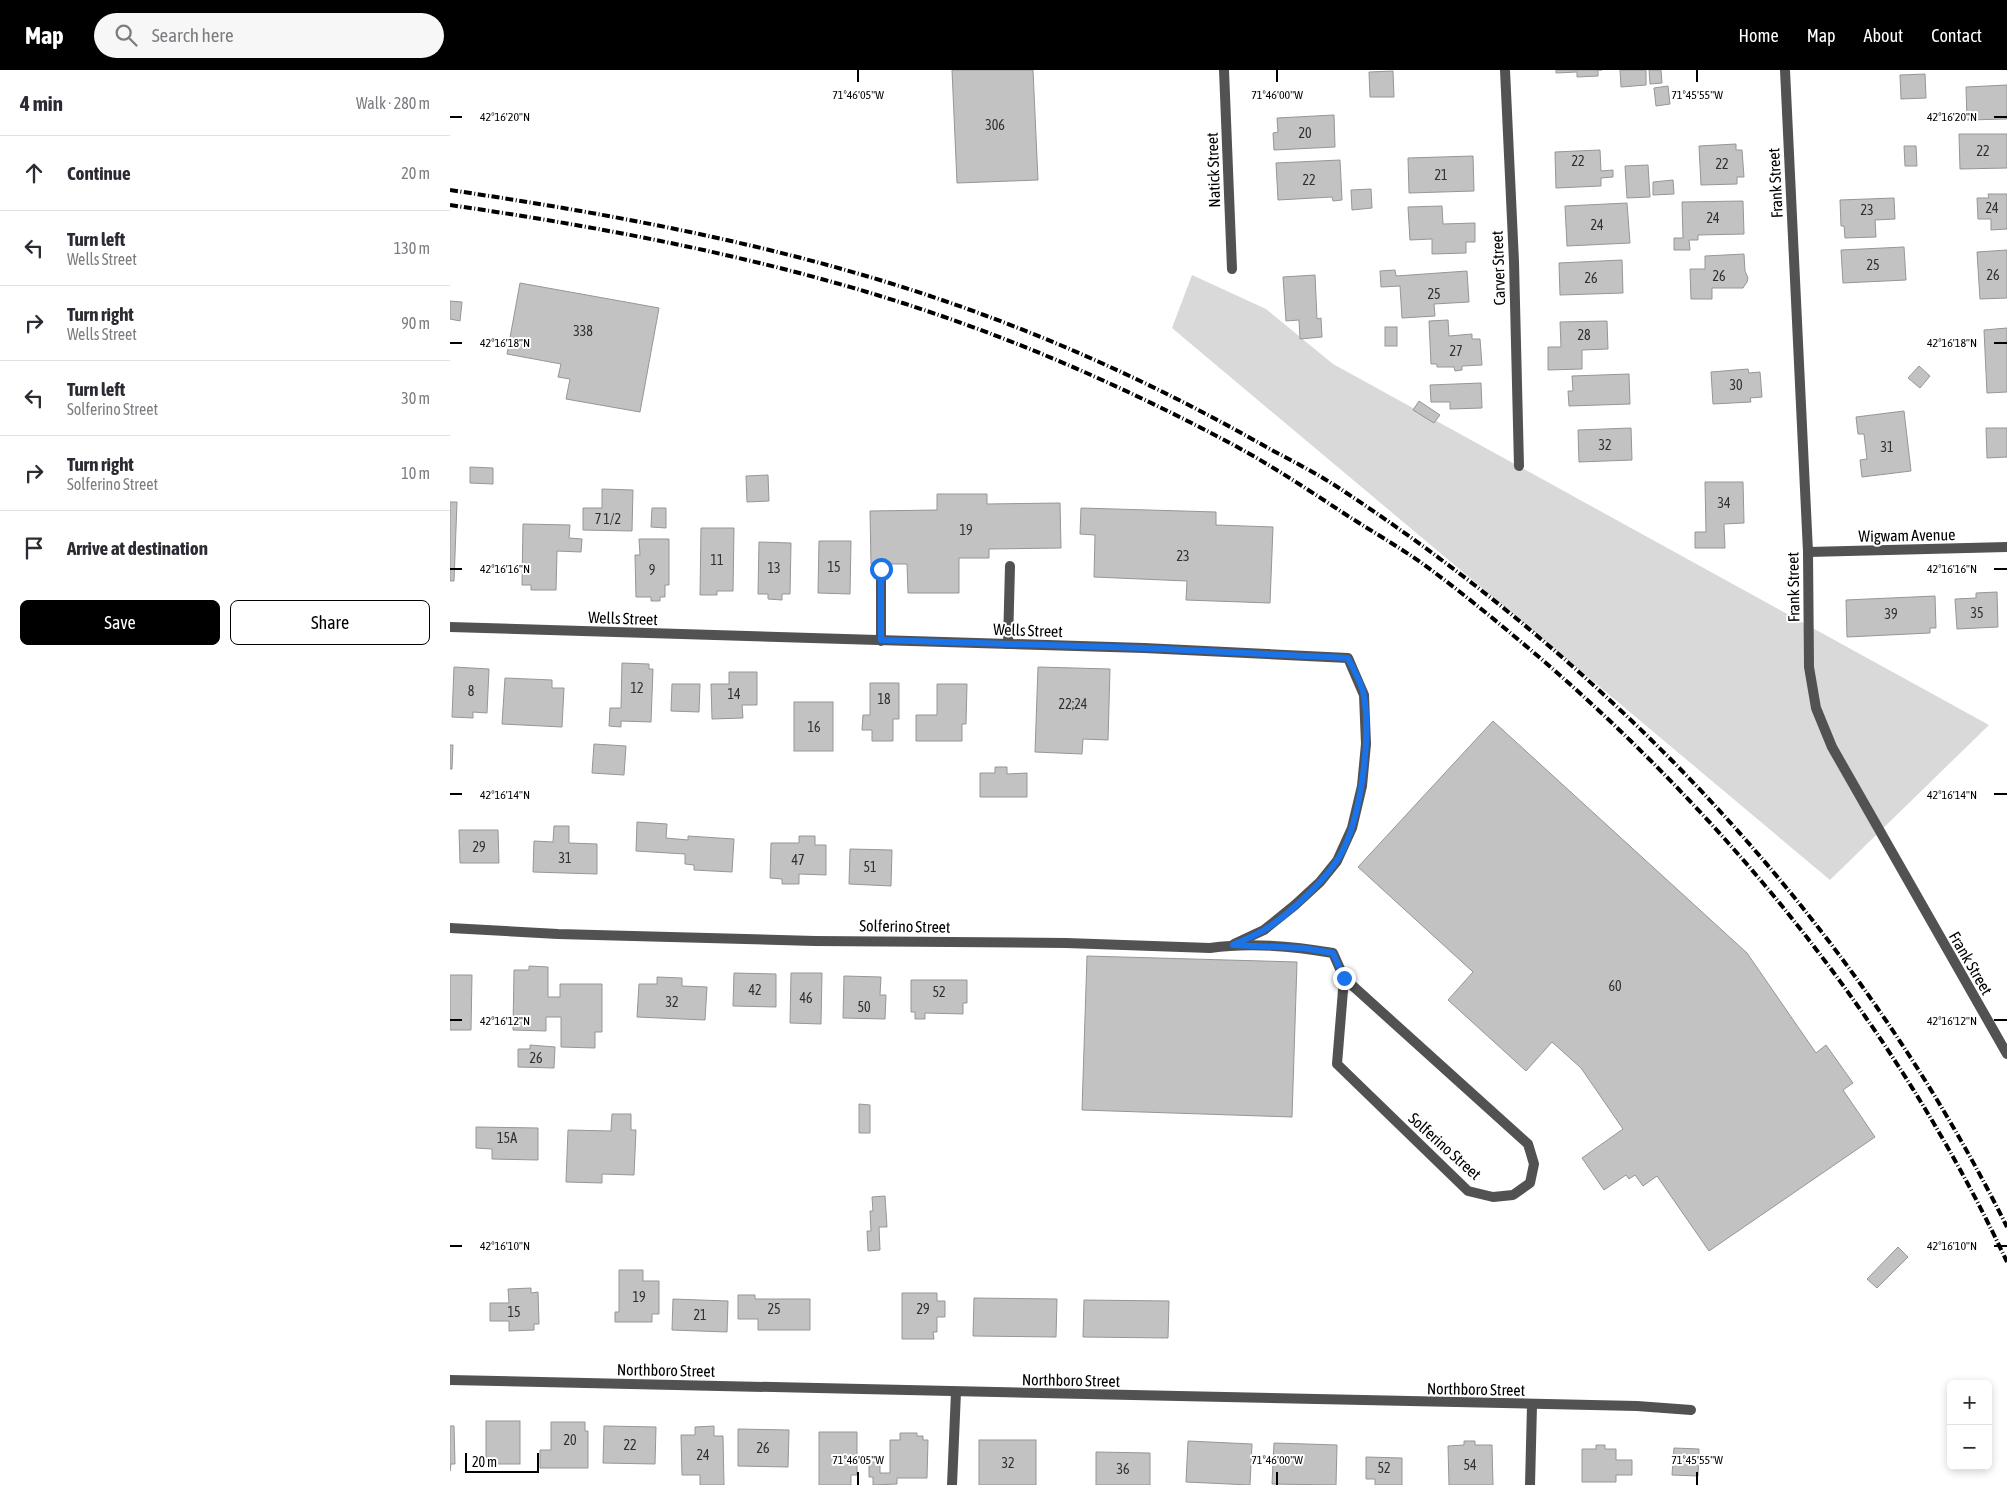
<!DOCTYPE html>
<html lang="en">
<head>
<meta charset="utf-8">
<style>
  body { margin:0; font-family:"Asap Condensed",sans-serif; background:#f7f7f7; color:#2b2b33 }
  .controls { position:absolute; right:15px; bottom:15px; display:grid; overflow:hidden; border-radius:8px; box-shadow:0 2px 8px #0003 }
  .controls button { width:45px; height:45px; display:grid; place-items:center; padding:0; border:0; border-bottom:1px solid #e1e1e2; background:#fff; color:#2b2b33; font:25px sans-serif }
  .scale { position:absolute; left:15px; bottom:12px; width:74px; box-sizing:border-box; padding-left:5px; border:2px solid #000; border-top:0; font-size:14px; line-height:18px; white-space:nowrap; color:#000; -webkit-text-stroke:4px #fff; paint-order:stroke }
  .stop { position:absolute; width:15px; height:15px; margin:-11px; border:4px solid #1a73e8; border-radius:50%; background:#fff }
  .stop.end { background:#1a73e8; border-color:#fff; box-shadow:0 1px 5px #0008 }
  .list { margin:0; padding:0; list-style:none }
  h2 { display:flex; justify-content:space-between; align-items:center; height:65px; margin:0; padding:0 20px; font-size:21px }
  h2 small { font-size:16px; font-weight:400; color:#7c7c81 }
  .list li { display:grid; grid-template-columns:32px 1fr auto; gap:15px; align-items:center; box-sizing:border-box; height:75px; padding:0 20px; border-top:1px solid #e1e1e2 }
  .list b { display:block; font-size:19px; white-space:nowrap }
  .list p { margin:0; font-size:16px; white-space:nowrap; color:#7c7c81 }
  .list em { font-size:16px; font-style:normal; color:#7c7c81 }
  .actions { display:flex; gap:10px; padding:15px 20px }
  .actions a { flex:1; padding:11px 0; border:1px solid #000; border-radius:8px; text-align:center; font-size:18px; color:#000 }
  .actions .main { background:#000; color:#fff }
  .icon { flex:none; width:28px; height:28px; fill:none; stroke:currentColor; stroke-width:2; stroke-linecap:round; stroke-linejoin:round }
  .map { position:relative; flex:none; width:1557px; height:1415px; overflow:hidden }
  header { display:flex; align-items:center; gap:30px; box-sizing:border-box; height:70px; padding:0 25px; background:#000; color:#fff }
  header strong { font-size:24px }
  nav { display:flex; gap:28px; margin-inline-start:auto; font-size:18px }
  .search { width:350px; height:45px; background:#f7f7f7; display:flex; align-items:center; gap:12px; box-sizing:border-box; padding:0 18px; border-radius:28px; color:#7c7c81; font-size:19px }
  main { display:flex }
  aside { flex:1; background:#fff }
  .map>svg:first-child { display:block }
  .green { fill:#d9d9d9 }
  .building { fill:#c2c2c2; stroke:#969696 }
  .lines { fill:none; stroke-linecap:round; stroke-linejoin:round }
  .lane { stroke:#525252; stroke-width:10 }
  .street { stroke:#525252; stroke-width:10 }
  .rail { stroke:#000; stroke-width:4; stroke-dasharray:8 2.5 1 2.5; stroke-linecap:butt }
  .route { stroke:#1a73e8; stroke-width:6 }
  .ticks { fill:none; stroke:#000; stroke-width:2 }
  .labels { text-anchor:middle; stroke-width:4; stroke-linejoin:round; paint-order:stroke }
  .number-label { font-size:14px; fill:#303030 }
  .street-label { font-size:16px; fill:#000; stroke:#fff }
  .ticks-label { font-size:12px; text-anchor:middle; fill:#000; stroke:#fff; stroke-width:4; stroke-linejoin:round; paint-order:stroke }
</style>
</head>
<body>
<header>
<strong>Map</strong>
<div class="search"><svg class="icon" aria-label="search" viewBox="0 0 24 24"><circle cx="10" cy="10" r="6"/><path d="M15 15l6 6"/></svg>Search here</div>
<nav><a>Home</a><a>Map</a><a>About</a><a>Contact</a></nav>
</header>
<main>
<aside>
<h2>4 min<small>Walk · 280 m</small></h2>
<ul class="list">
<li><svg class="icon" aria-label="ahead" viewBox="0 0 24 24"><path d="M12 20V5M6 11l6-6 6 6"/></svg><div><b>Continue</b></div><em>20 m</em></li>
<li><svg class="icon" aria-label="left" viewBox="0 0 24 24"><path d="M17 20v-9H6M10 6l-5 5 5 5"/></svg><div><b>Turn left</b><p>Wells Street</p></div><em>130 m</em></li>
<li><svg class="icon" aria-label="right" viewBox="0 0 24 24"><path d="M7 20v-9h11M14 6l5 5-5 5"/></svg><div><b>Turn right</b><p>Wells Street</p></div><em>90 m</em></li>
<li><svg class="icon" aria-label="left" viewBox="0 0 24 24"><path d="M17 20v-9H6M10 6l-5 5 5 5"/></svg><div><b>Turn left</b><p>Solferino Street</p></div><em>30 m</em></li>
<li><svg class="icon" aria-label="right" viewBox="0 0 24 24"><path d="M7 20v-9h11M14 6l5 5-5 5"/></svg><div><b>Turn right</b><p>Solferino Street</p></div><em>10 m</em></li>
<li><svg class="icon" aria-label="arrive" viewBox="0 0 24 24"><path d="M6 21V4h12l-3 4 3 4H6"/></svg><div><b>Arrive at destination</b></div></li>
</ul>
<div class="actions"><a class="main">Save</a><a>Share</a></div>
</aside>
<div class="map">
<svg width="1557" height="1415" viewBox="0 0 1557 1415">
  <rect width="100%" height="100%" fill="#fff"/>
  <path class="green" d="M742 205 816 239 883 294 1539 655 1380 810 722 258Z"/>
  <g class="building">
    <path d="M502 0H583L588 110 507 113Z"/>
    <path d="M1106 0H1152H1148V6L1127 7V2L1106 3Z"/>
    <path d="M1170 0H1196V15L1171 17Z"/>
    <path d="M1199 0H1211L1212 13 1200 14Z"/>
    <path d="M943 1 944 27H920L919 2Z"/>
    <path d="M1475 4 1476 28 1451 29 1450 5Z"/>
    <path d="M1557 15V49L1517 50 1516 17Z"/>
    <path d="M1218 16 1220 34 1206 36 1204 18Z"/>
    <path d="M884 45 885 77 824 80 823 63 828 62 827 48Z"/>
    <path d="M1509 64H1557V98L1510 99Z"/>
    <path d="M1286 74V80H1292L1294 107H1287V114L1251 115 1249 76Z"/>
    <path d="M1454 76H1466L1467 96H1455Z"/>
    <path d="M1150 80 1151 101 1163 100V107L1151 108V116L1106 118 1105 82Z"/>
    <path d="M1023 86 1024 121 959 123 958 88Z"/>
    <path d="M890 90 892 130 883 131 882 127 828 130 826 93Z"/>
    <path d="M1198 95 1200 127 1177 128 1175 96Z"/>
    <path d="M1223 110 1224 124 1203 125V112Z"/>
    <path d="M921 119 922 138 902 140 901 120Z"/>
    <path d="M1538 124H1557V159L1541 160V149H1528L1527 128H1539Z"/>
    <path d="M1444 128 1445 149 1425 150 1426 167 1395 168 1394 156H1391L1390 130Z"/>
    <path d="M1293 131 1294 164 1248 165V170H1239L1240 180H1224V168H1233L1232 132Z"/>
    <path d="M1177 133 1180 173 1117 176 1115 136Z"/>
    <path d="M992 136 993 154 1025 153V172H1016V183L982 184V169L960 170 958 137Z"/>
    <path d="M1454 177 1456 210 1393 213 1391 180Z"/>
    <path d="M1557 180V228L1530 229 1527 182Z"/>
    <path d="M1294 184 1295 201 1298 208 1297 212 1293 218H1262V229H1241L1240 199H1255V186Z"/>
    <path d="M1172 190 1173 223 1110 225 1109 193Z"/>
    <path d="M945 200 946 206 1017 201 1019 232 984 234 985 246 952 248 950 216 931 217 930 201Z"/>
    <path d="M865 205 867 249 871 248 872 267 850 269 849 250 836 251 833 207Z"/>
    <path d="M70 213 209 238 190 342 116 329 120 309 108 307 111 294 57 284Z"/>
    <path d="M0 231 12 232 10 251 0 249Z"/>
    <path d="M998 250 999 266 1022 264V269H1030L1032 295 1012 296V300L1005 301 1004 297H987V294H981L979 251Z"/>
    <path d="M1157 251 1158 279 1132 280V299L1098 300V277H1111L1110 252Z"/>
    <rect x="935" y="257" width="12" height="19"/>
    <path d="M1557 258V322L1537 323 1534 260Z"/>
    <path d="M1469 296 1480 306 1470 318 1458 308Z"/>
    <path d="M1298 299 1299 303 1310 302 1312 327 1300 328 1301 332 1263 334 1261 302Z"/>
    <path d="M1179 304 1180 334 1119 336 1118 321H1123L1122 306Z"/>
    <path d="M1031 313 1032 338 1000 339V332H981L980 315Z"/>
    <path d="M969 331 990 345 984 353 963 340Z"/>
    <path d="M1454 341 1461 401 1412 407 1410 390 1417 389 1414 364H1408L1406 347Z"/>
    <path d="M1181 358 1182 390 1129 392 1128 360Z"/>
    <path d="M1536 358H1557V387L1537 388Z"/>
    <path d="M20 397 43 398V414L20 413Z"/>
    <path d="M318 405 319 431 297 432 296 406Z"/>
    <path d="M1255 412H1293L1294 453 1274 454 1275 478H1245V462H1256Z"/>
    <path d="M152 419 183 420 182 461 133 460V438H152Z"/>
    <path d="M487 424H537V434L610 433 611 478 539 479V488H509V523H458L457 494H421L420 441 487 440Z"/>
    <path d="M0 432H7L4 511H0Z"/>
    <path d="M202 438H216V458L201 457Z"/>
    <path d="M631 438 766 442V455L823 457 820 533 736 530 737 511 644 507 645 465 630 464Z"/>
    <path d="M73 454 120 455 119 468 132 469 131 482 107 481 106 520H81V515H72Z"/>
    <path d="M251 458H284L283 521H267V525H250Z"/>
    <path d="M189 469H219V515H215V527H210V531H201V527H186L185 485H190Z"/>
    <path d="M369 471H401L400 524 368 523Z"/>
    <path d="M309 472 341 473 340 524H332V530L318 529V524H308Z"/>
    <path d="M1547 522 1548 557 1507 559 1505 529 1526 528V523Z"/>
    <path d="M1485 526 1486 558H1480V563L1397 567 1396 530Z"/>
    <path d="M172 593 199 594V599H203L201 652 171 651V657L159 656 160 638H171Z"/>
    <path d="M4 597 39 599 37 643 23 642V648L2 647Z"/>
    <path d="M588 597 660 599 658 670 633 669 632 684 585 682Z"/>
    <path d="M279 602H307V635H292L293 648 262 649 261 614H279Z"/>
    <path d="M55 608 102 610V618H114L112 657 52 654Z"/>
    <path d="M420 613H449V649H443V671H422V660H412L413 645H420Z"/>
    <path d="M222 614H250L249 642 221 641Z"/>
    <path d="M487 614H517L516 654H512V671H466V645H487Z"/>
    <rect x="344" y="632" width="39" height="49"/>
    <path d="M1043 651 1297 883 1366 983 1376 975 1403 1013 1393 1020 1425 1067 1259 1181 1207 1106 1193 1116 1185 1105 1179 1109 1176 1105 1154 1120 1132 1088 1173 1059 1131 998 1102 972 1076 1001 998 930 1023 902 908 797Z"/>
    <path d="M144 674 176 676 174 705 142 703Z"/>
    <path d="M0 675H3L2 699H0Z"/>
    <path d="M545 697H557V704L577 703V727H530V703H545Z"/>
    <path d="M187 752 217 754 216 768 238 770V766L284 769 282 802 244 800V795L235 794V784L186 781Z"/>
    <path d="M104 756H119V773L147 774V804L83 802 84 771 103 772Z"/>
    <path d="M9 760H48L49 793H10Z"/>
    <path d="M349 766H365V775H376V805L349 804V814H332V809L320 808 321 773H349Z"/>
    <path d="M400 779 442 780 441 816 399 814Z"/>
    <path d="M637 886 847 892 842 1047 632 1040Z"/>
    <path d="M79 896 98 897V927H110V914H152V962H145V978L111 977V947H96V961L63 960 64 900H79Z"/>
    <path d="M284 903 326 904V937L283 936Z"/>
    <path d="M341 903H372L371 954 340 953Z"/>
    <path d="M0 905H22L21 960H0Z"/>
    <path d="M394 906 431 907 430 925H436L435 949 393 948Z"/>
    <path d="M207 907 232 908V916L257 917 255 950 187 947 189 914H207Z"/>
    <path d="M461 910H517V933H513V944L475 943V949H465V942H461Z"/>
    <path d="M80 975 105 977 104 998 68 997V979H80Z"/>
    <path d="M409 1034 420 1035V1063H409Z"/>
    <path d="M162 1044H181V1060H186L184 1105 152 1104V1113L116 1112 118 1060 161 1061Z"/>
    <path d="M26 1057 88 1058V1090L42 1089V1079L26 1078Z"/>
    <path d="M435 1126 437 1157H429L430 1180 418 1181 417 1161H421L420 1141H423L422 1127Z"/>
    <path d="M1448 1177 1458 1187 1427 1218 1417 1209Z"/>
    <path d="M169 1200H193V1211H209V1244H202V1252H165V1242H169Z"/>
    <path d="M81 1218V1223L88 1222 89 1254H84V1260L59 1261V1251H40V1233H59L58 1219Z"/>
    <path d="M452 1223H487V1231H495V1247H487V1262H483L484 1269H452Z"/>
    <path d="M288 1225H305V1229H360V1260H308V1249H288Z"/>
    <path d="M524 1228 607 1229 606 1267 523 1266Z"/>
    <path d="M223 1229 278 1231 277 1262 222 1260Z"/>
    <path d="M634 1230 719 1231 718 1268 633 1267Z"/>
    <rect x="36" y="1351" width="34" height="43"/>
    <path d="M101 1352H135V1361H138V1398H90V1380H101Z"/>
    <path d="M0 1356H4L5 1394H1L0 1401Z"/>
    <path d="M154 1356 206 1357 205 1394 153 1393Z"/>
    <path d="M264 1356V1366H273L274 1415H250V1405H232L231 1365H245V1357Z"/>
    <path d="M288 1359 339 1360 338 1397 288 1396Z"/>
    <path d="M369 1362H407V1405H401V1415H369Z"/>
    <path d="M450 1363H467V1366H473V1370H478L477 1408H447V1414L423 1415V1407H419V1392H430V1403H440V1370H450Z"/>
    <rect x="529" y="1370" width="57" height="45"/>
    <path d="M738 1371 802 1374 800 1415 736 1412Z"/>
    <path d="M1014 1371H1025V1375H1042L1043 1415H999L998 1376 1014 1375Z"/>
    <path d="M824 1373 887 1375 886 1415 822 1414Z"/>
    <path d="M1146 1375H1155V1379H1166V1390H1182V1405H1166V1412H1132V1379H1146Z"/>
    <path d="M1224 1378 1249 1379 1248 1406 1222 1405Z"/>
    <path d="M646 1382 700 1383V1415H646Z"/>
    <path d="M916 1387 952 1388V1415H925V1409H916Z"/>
  </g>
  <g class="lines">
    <g class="lane">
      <path d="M431 571V499"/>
      <path d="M558 574 560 496"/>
      <path d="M694 578 898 588 914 625 916 674 912 716 902 758 887 791 870 812 845 835 814 860 784 874"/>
      <path d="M616 873 760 878C801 872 843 876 883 883L894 908 1078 1074 1084 1094 1080 1113 1063 1125 1043 1127 1018 1121 887 994 894 908"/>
    </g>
    <g class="street">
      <path d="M774 0 782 199"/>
      <path d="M1055 0 1064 192 1069 396"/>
      <path d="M1335 0 1358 482 1359 597 1366 638 1382 677 1557 984"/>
      <path d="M1358 482 1557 477"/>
      <path d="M0 557 694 578"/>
      <path d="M0 858 108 864 365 871 616 873"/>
      <path d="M0 1310 1187 1336 1241 1340"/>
      <path d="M502 1415 506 1322"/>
      <path d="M1080 1415 1082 1335"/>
    </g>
    <g class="rail">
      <path d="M0 120C181 147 362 181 534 245 632 281 727 326 818 378 844 392 870 405 895 422 1173 606 1408 857 1557 1157"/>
      <path d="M0 135C179 161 358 196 528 259 615 291 699 330 780 373 821 395 860 421 898 446 923 462 949 477 973 494 1013 523 1051 555 1089 587 1283 754 1448 959 1557 1192"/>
    </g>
  </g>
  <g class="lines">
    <path class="route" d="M431 499V570L694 578 898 588C903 599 912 613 914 626 921 669 911 756 886 792 871 814 837 846 814 860 804 866 793 870 783 875L853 878 883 883 894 908"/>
  </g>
  <path class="ticks" d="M408 0V12M827 0V12M1247 0V12M0 47H12M1544 47H1557M0 273H12M1544 273H1557M0 499H12M1544 499H1557M0 724H12M1544 724H1557M0 950H12M1544 950H1557M0 1176H12M1544 1176H1557M408 1402V1415M827 1402V1415M1247 1402V1415"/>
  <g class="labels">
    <g class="number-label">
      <text x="545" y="60">306</text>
      <text x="855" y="68">20</text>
      <text x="1533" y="86">22</text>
      <text x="1128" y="96">22</text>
      <text x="1272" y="99">22</text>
      <text x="991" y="110">21</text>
      <text x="859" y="115">22</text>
      <text x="1542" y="143">24</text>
      <text x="1417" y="145">23</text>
      <text x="1263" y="153">24</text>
      <text x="1147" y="160">24</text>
      <text x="1423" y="200">25</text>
      <text x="1543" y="210">26</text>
      <text x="1269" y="211">26</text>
      <text x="1141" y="213">26</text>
      <text x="984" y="229">25</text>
      <text x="133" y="266">338</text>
      <text x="1134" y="270">28</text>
      <text x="1006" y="286">27</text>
      <text x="1286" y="320">30</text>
      <text x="1155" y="380">32</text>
      <text x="1437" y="382">31</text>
      <text x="1274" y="438">34</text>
      <text x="158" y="454">7 1/2</text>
      <text x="516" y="465">19</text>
      <text x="733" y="491">23</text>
      <text x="267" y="495">11</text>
      <text x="384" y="502">15</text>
      <text x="324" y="503">13</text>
      <text x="202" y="505">9</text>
      <text x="1527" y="548">35</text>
      <text x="1441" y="549">39</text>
      <text x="187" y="623">12</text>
      <text x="21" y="626">8</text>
      <text x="284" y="629">14</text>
      <text x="434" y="634">18</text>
      <text x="623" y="639">22;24</text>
      <text x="364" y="662">16</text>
      <text x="29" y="782">29</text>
      <text x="115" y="793">31</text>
      <text x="348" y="795">47</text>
      <text x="420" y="802">51</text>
      <text x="1165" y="921">60</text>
      <text x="305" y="925">42</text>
      <text x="489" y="927">52</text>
      <text x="356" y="933">46</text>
      <text x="222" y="937">32</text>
      <text x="414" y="942">50</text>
      <text x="86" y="993">26</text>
      <text x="57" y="1073">15A</text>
      <text x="189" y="1232">19</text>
      <text x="324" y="1244">25</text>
      <text x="473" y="1244">29</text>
      <text x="64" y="1247">15</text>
      <text x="250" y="1250">21</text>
      <text x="120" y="1375">20</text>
      <text x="180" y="1380">22</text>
      <text x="313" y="1383">26</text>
      <text x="253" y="1390">24</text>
      <text x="558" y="1398">32</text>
      <text x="1020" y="1400">54</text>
      <text x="934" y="1403">52</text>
      <text x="673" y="1404">36</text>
    </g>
    <g class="street-label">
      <text transform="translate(763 100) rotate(-92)" y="6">Natick Street</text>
      <text transform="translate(1325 113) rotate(-93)" y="6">Frank Street</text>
      <text transform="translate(1048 198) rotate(-92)" y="6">Carver Street</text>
      <text transform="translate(1457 465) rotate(-1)" y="6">Wigwam Avenue</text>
      <text transform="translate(1343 517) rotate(-91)" y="6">Frank Street</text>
      <text transform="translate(173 548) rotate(2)" y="6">Wells Street</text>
      <text transform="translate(578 560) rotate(2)" y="6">Wells Street</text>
      <text transform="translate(455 856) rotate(1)" y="6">Solferino Street</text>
      <text transform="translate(1521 893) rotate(60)" y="6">Frank Street</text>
      <text transform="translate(995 1076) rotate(42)" y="6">Solferino Street</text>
      <text transform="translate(216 1300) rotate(1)" y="6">Northboro Street</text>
      <text transform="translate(621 1310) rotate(1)" y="6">Northboro Street</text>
      <text transform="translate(1026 1319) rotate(1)" y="6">Northboro Street</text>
    </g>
  </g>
  <g class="ticks-label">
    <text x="408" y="29">71°46'05"W</text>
    <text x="827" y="29">71°46'00"W</text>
    <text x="1247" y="29">71°45'55"W</text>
    <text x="55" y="51">42°16'20"N</text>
    <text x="1502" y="51">42°16'20"N</text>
    <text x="55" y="277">42°16'18"N</text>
    <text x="1502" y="277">42°16'18"N</text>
    <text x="55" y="503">42°16'16"N</text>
    <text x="1502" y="503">42°16'16"N</text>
    <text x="55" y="729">42°16'14"N</text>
    <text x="1502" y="729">42°16'14"N</text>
    <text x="55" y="955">42°16'12"N</text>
    <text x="1502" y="955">42°16'12"N</text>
    <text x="55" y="1180">42°16'10"N</text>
    <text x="1502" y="1180">42°16'10"N</text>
    <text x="408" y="1394">71°46'05"W</text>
    <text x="827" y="1394">71°46'00"W</text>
    <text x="1247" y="1394">71°45'55"W</text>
  </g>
</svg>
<div class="controls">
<button>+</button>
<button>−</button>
</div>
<div class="scale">20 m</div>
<div class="stop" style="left:431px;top:499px"></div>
<div class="stop end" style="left:894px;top:908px"></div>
</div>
</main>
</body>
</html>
